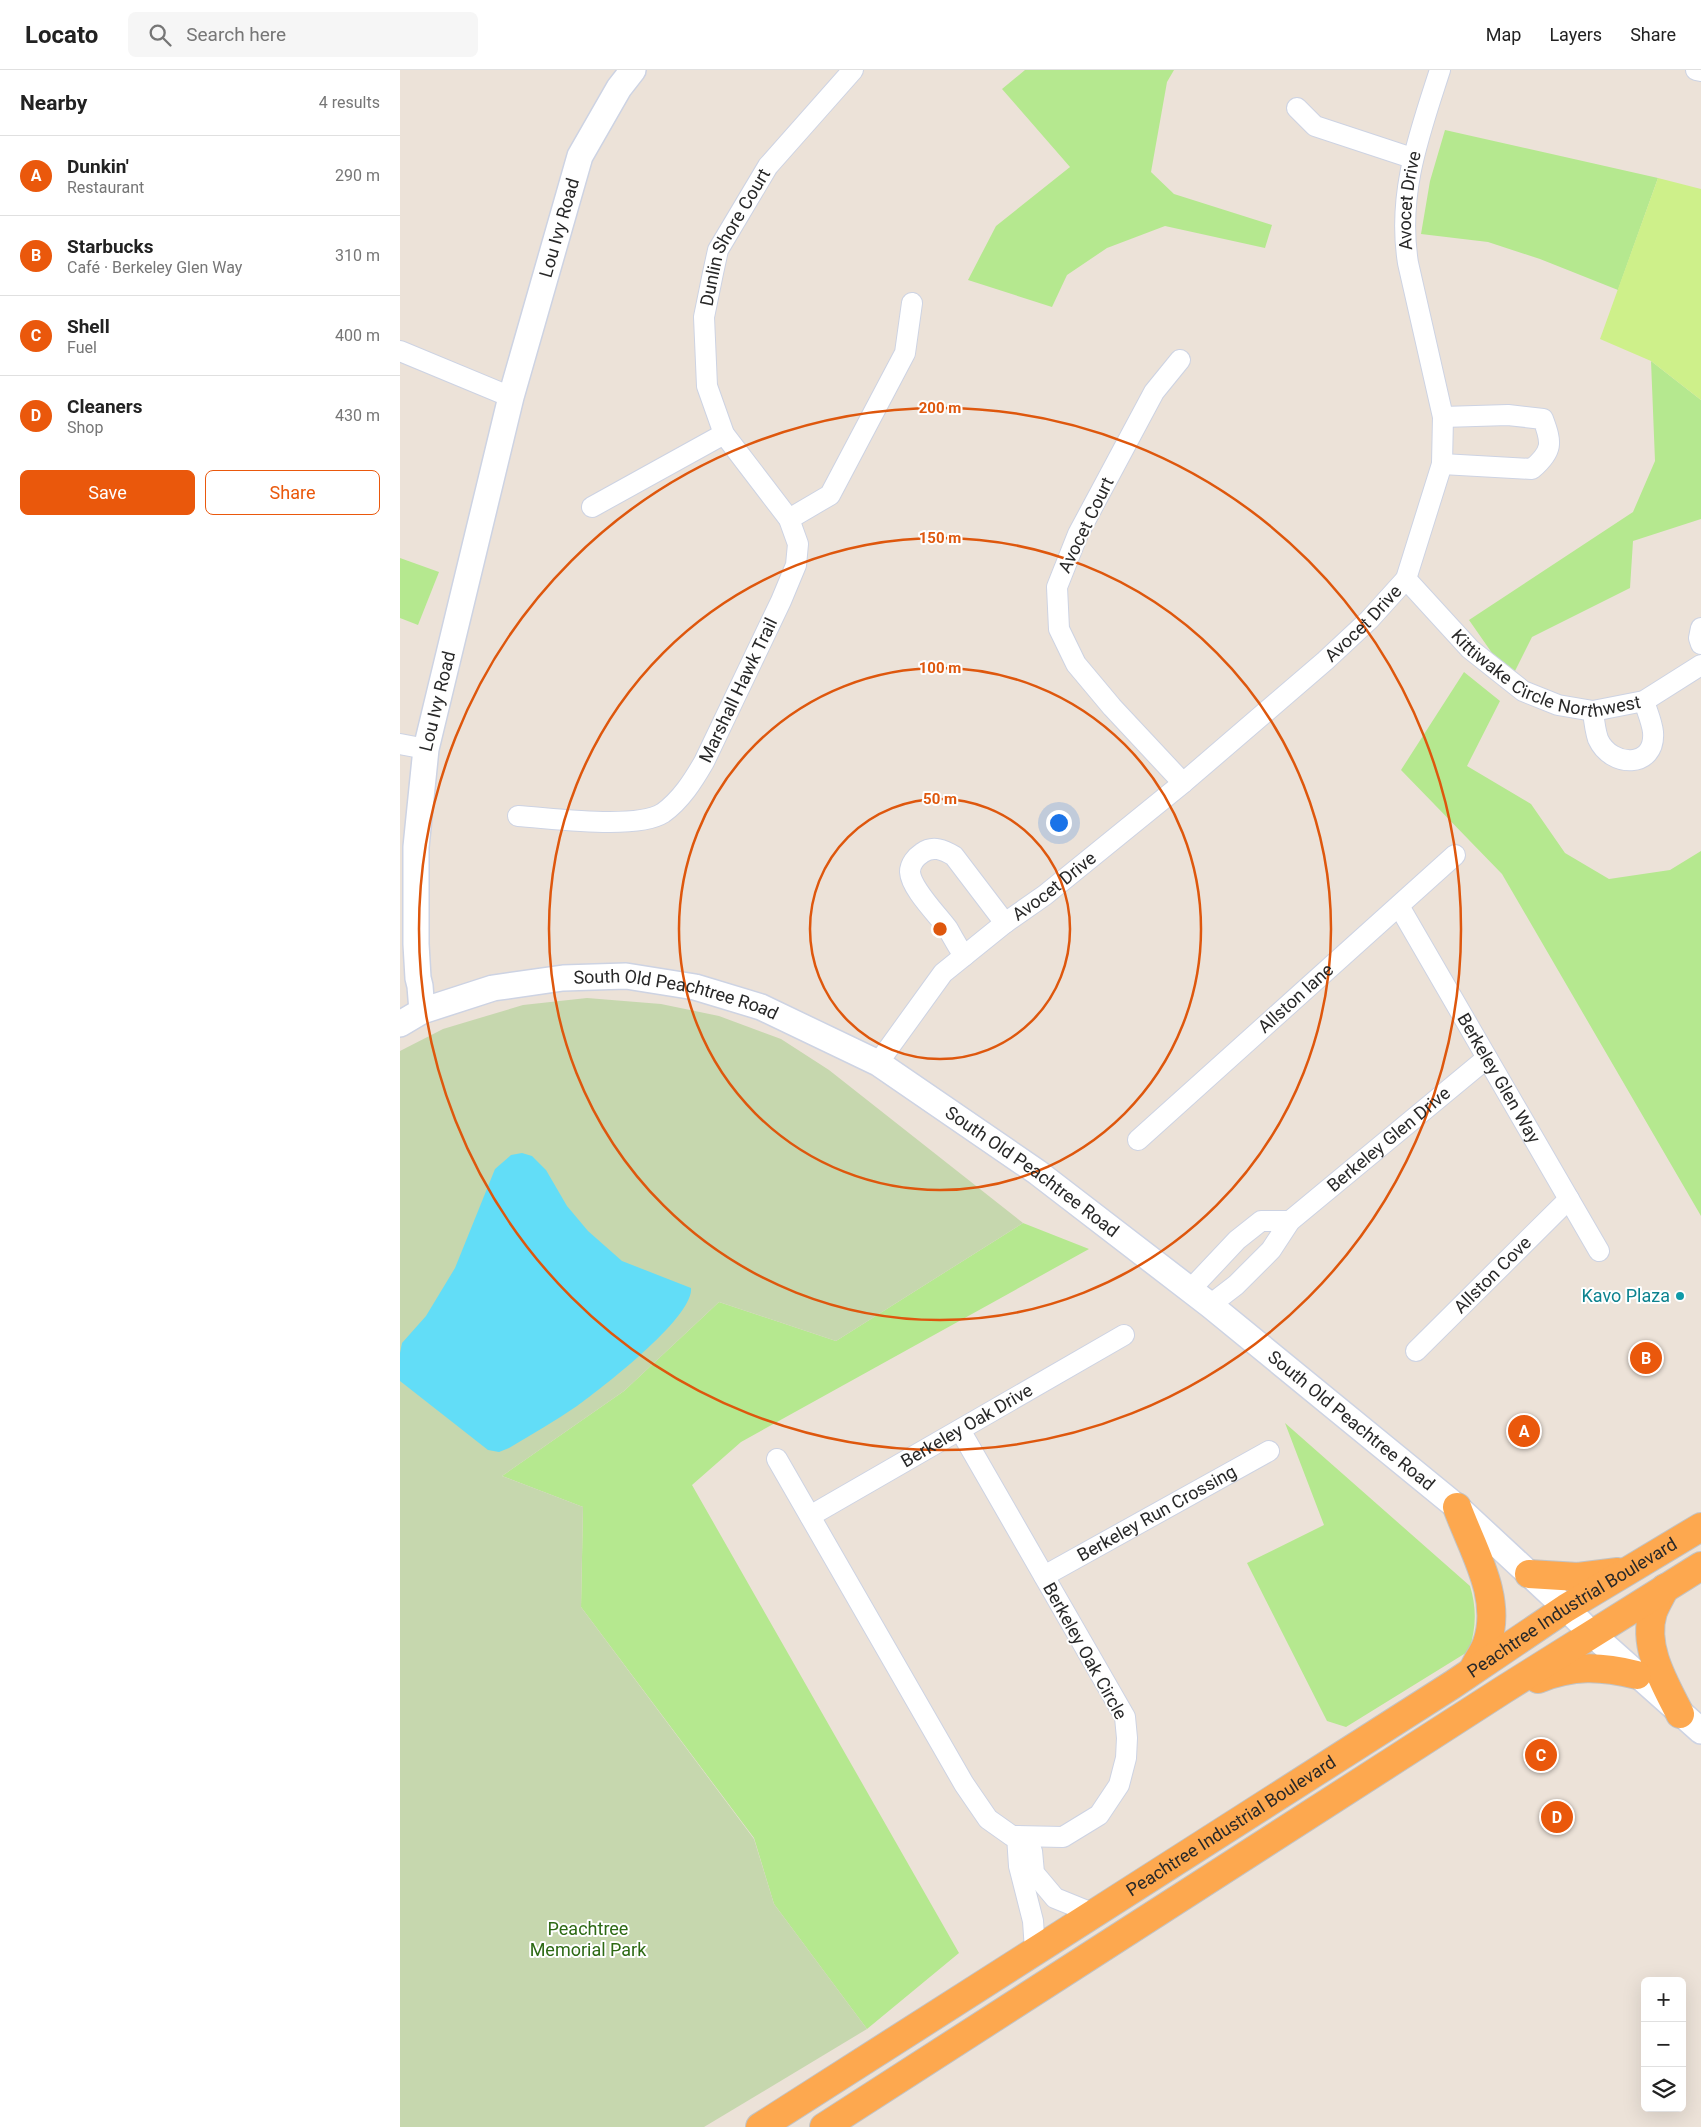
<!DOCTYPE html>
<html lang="en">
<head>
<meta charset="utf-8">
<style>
  body { margin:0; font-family:Roboto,sans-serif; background:#f6f6f6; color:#222 }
  .controls { position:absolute; right:15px; bottom:15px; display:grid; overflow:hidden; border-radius:8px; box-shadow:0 5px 20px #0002 }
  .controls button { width:45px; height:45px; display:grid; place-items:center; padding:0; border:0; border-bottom:1px solid #e0e0e0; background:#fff; color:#222; font:25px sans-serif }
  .you { position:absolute; left:658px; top:752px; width:18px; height:18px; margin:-12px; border:4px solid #fff; border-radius:50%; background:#1a73e8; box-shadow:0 0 0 8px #1a73e833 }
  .badge { display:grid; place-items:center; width:32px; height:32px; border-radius:50%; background:#ea580c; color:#fff; font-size:16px; font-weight:700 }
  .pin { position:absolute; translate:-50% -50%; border:2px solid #fff; box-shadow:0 1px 5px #0006 }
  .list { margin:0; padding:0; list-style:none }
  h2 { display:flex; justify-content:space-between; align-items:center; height:65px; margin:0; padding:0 20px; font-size:21px }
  h2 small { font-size:16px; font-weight:400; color:#767676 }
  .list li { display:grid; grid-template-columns:32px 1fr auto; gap:15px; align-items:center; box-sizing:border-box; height:80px; padding:0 20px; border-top:1px solid #e0e0e0 }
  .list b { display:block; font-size:19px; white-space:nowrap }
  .list p { margin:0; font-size:16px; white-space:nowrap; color:#767676 }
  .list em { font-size:16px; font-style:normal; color:#767676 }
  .actions { display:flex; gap:10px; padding:15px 20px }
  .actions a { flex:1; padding:11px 0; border:1px solid #ea580c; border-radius:8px; text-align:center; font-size:18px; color:#ea580c }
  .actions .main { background:#ea580c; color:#fff }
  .icon { flex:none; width:28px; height:28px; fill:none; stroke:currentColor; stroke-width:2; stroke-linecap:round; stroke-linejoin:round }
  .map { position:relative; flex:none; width:1301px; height:2057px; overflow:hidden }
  header { display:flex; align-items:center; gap:30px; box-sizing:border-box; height:70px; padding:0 25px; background:#fff; border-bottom:1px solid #e0e0e0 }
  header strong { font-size:24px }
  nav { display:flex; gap:28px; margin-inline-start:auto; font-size:18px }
  .search { width:350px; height:45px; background:#f6f6f6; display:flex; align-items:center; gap:12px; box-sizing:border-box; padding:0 18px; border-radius:8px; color:#767676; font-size:19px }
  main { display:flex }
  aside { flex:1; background:#fff }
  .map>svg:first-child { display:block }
  .green { fill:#b5e88f }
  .cemetery { fill:#c6d7ae }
  .pitch { fill:#cef08a }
  .water { fill:#62ddf7 }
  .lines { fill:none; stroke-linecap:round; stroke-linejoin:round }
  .minor-casing { stroke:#cdd3e3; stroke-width:22 }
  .tertiary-casing { stroke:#cdd3e3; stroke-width:28 }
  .trunk-casing { stroke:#c3c3c3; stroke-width:30 }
  .minor { stroke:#fff; stroke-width:20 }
  .tertiary { stroke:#fff; stroke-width:25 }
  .trunk { stroke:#fda84f; stroke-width:28 }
  .ring { fill:none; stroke:#de570d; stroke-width:2.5 }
  .culture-dot { fill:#0f9aa8; stroke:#fff; stroke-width:2 }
  .labels { text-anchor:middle; stroke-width:4; stroke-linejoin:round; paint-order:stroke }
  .street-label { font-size:18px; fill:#282828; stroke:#fff }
  .culture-label { font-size:18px; fill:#0d838f; stroke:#fff; text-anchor:end }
  .park-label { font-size:18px; fill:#2d6914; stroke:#fff }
  .centre { fill:#de570d; stroke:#fff; stroke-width:2.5 }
  .ring-label { font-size:15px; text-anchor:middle; font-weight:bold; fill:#de570d; stroke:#fff; stroke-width:4; stroke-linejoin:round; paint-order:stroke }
</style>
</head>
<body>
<header>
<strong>Locato</strong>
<div class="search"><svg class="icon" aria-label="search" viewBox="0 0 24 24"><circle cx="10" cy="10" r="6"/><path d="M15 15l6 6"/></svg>Search here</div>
<nav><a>Map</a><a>Layers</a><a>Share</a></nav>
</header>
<main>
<aside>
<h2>Nearby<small>4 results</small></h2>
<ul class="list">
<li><span class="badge">A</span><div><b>Dunkin'</b><p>Restaurant</p></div><em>290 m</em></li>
<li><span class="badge">B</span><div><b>Starbucks</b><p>Café · Berkeley Glen Way</p></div><em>310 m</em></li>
<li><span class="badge">C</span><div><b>Shell</b><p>Fuel</p></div><em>400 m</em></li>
<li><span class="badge">D</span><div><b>Cleaners</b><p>Shop</p></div><em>430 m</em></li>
</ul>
<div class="actions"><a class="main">Save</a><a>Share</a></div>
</aside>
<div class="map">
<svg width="1301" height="2057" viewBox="0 0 1301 2057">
  <rect width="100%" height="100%" fill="#ece2d8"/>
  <g class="green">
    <path d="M625 0H774L767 12 751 102 774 124 872 155 865 178 765 156 707 178 667 205 652 237 568 210 596 156 670 97 602 19Z"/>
    <path d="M1045 60 1258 108 1218 220 1140 189 1088 172 1021 164 1030 111Z"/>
    <path d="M1251 291 1301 330V449L1233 471 1230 518 1132 567 1115 601 1092 583 1069 550 1233 442 1255 391Z"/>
    <path d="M0 488 39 502 18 555 0 548Z"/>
    <path d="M1064 602 1100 631 1067 696 1131 734 1165 783 1209 809 1270 800 1301 781V1146L1102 804 1001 700Z"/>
    <path d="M623 1153 689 1179 341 1372 292 1415 559 1883 467 1959 374 1834 354 1768 181 1537 183 1437 102 1406 224 1321 319 1232 436 1271Z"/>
    <path d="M885 1353 1070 1516C1077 1539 1076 1558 1069 1581L946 1657 927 1651 847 1493 924 1455Z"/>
  </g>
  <path class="cemetery" d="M187 928 261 934 319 946 381 969 429 1000 623 1153 436 1271 319 1232 224 1321 102 1406 183 1437 181 1537 354 1769 374 1834 467 1959 304 2057H0V981L43 959 123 935Z"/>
  <path class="pitch" d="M1258 108 1301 119V330L1251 291 1200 269Z"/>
  <path class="water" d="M122 1083 132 1086 146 1100 167 1136 188 1161 222 1191 291 1218C294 1247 202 1318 177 1336 155 1351 132 1364 109 1378L99 1382 88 1380 0 1311V1283L2 1273 26 1246 55 1198 95 1099 111 1085Z"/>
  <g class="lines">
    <defs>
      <g id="minor">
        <path d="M1296 0 1301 1"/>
        <path d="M897 38 915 56 1012 88"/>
        <path d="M0 281 111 327"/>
        <path d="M780 290 754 322 678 464 657 517 659 559 676 594 712 637 783 713"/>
        <path d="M1042 394 1132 399C1153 381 1152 373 1143 349L1108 345 1043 347"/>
        <path d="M192 437 324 364"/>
        <path d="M389 449 430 425 505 283 512 233"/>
        <path id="s1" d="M1006 509 1070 579 1123 621 1158 635 1193 641 1244 631 1301 595"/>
        <path d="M1301 558 1299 568 1301 574"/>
        <path d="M1193 641C1194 650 1195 660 1198 669 1211 698 1256 699 1253 662 1252 652 1247 641 1244 631"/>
        <path d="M0 674 26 679"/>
        <path id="s2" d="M118 746C152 748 236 760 263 743 281 730 293 711 304 692L381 531 396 495 398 474 389 449 324 364 307 316 304 247 313 203 318 180 368 96 453 0"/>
        <path id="s3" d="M999 836 1199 1181"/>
        <path d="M564 886C558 877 553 868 548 859 538 845 511 819 510 802 510 794 516 787 522 783 533 775 544 780 554 786L605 853"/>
        <path id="s4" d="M478 993 543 903 605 853 645 825 783 713 925 591 969 550 1006 509 1042 394 1043 347 1008 193C997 124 1019 65 1040 0"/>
        <path id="s5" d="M738 1070 1055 785"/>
        <path d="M790 1220 837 1170 861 1151H890"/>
        <path id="s6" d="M810 1235 836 1215 871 1180 890 1151 1087 988"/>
        <path id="s7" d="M1016 1281 1169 1129"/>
        <path d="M377 1389 564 1714 588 1749 612 1766 663 1767 699 1745 719 1715 726 1688 727 1668 725 1647 560 1360"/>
        <path id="s8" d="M410 1446 724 1265"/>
        <path id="s9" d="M644 1506 869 1381"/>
        <path d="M617 1766 619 1796 633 1851 635 1880"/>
        <path d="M632 1781 634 1803 655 1828 692 1843"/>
      </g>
      <g id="tertiary">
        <path id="s10" d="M22 941 20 916 18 908 16 874V777L26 679 111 327 180 86 219 18 233 0"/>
        <path id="s11" d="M0 954 22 941 93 918 163 908 226 906 295 917 361 937 478 993 637 1102 810 1235 1057 1437 1166 1538 1192 1564 1301 1661"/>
      </g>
      <g id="trunk">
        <path d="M1057 1437C1072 1479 1103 1527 1087 1573 1084 1582 1077 1591 1073 1600"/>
        <path d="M1129 1504 1178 1507 1218 1502"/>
        <path d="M1265 1518C1261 1526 1256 1534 1253 1542 1242 1577 1265 1614 1280 1644"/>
        <path d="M1138 1609C1173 1595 1200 1596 1237 1605"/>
        <path id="s12" d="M360 2057 1052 1615 1166 1538 1301 1457"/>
        <path d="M424 2057 1103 1620 1301 1496"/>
      </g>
    </defs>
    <use href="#minor" class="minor-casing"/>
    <use href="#tertiary" class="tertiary-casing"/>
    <use href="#trunk" class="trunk-casing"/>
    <use href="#minor" class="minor"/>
    <use href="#tertiary" class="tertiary"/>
    <use href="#trunk" class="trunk"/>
  </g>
  <g class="ring">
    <circle cx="540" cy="859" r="130"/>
    <circle cx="540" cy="859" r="261"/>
    <circle cx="540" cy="859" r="391"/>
    <circle cx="540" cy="859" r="521"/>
  </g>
  <circle class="culture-dot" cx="1280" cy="1226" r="5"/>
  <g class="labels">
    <g class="street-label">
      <text dy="6" stroke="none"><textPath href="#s4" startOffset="1108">Avocet Drive</textPath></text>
      <text dy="6" stroke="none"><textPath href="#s10" startOffset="801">Lou Ivy Road</textPath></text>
      <text dy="6" stroke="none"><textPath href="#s2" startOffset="791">Dunlin Shore Court</textPath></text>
      <text transform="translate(686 455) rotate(-64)" y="6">Avocet Court</text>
      <text dy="6" stroke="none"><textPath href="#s4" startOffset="658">Avocet Drive</textPath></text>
      <text dy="6" stroke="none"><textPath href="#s1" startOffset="178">Kittiwake Circle Northwest</textPath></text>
      <text dy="6" stroke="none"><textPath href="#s2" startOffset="292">Marshall Hawk Trail</textPath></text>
      <text dy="6" stroke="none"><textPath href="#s10" startOffset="312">Lou Ivy Road</textPath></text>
      <text dy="6" stroke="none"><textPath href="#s4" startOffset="252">Avocet Drive</textPath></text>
      <text dy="6" stroke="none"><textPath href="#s5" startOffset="212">Allston lane</textPath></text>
      <text dy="6" stroke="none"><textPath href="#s11" startOffset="286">South Old Peachtree Road</textPath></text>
      <text dy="6" stroke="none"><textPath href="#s3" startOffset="199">Berkeley Glen Way</textPath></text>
      <text dy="6" stroke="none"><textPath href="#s6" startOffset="245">Berkeley Glen Drive</textPath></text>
      <text dy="6" stroke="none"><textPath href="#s11" startOffset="691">South Old Peachtree Road</textPath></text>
      <text dy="6" stroke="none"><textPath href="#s7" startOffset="108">Allston Cove</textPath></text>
      <text dy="6" stroke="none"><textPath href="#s11" startOffset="1096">South Old Peachtree Road</textPath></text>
      <text dy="6" stroke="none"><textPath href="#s8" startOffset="181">Berkeley Oak Drive</textPath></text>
      <text dy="6" stroke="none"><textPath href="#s9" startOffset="129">Berkeley Run Crossing</textPath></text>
      <text dy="6" stroke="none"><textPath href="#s12" startOffset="964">Peachtree Industrial Boulevard</textPath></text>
      <text transform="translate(685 1581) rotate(61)" y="6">Berkeley Oak Circle</text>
      <text dy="6" stroke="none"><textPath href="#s12" startOffset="559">Peachtree Industrial Boulevard</textPath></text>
    </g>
    <g class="culture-label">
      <text x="1270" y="1232">Kavo Plaza</text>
    </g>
    <g class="park-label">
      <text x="188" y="1865">Peachtree<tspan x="188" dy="21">Memorial Park</tspan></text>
    </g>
  </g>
  <circle cx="540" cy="859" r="8" class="centre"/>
  <g class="ring-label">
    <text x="540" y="343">200 m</text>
    <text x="540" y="473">150 m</text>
    <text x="540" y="603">100 m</text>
    <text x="540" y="734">50 m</text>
  </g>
</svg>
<div class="controls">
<button>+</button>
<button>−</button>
<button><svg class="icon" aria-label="layers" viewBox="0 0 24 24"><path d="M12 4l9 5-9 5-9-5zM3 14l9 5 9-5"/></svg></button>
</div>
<div class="you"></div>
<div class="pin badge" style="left:1124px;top:1361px">A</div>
<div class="pin badge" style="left:1246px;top:1288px">B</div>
<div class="pin badge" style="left:1141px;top:1685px">C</div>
<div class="pin badge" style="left:1157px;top:1747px">D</div>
</div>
</main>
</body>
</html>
